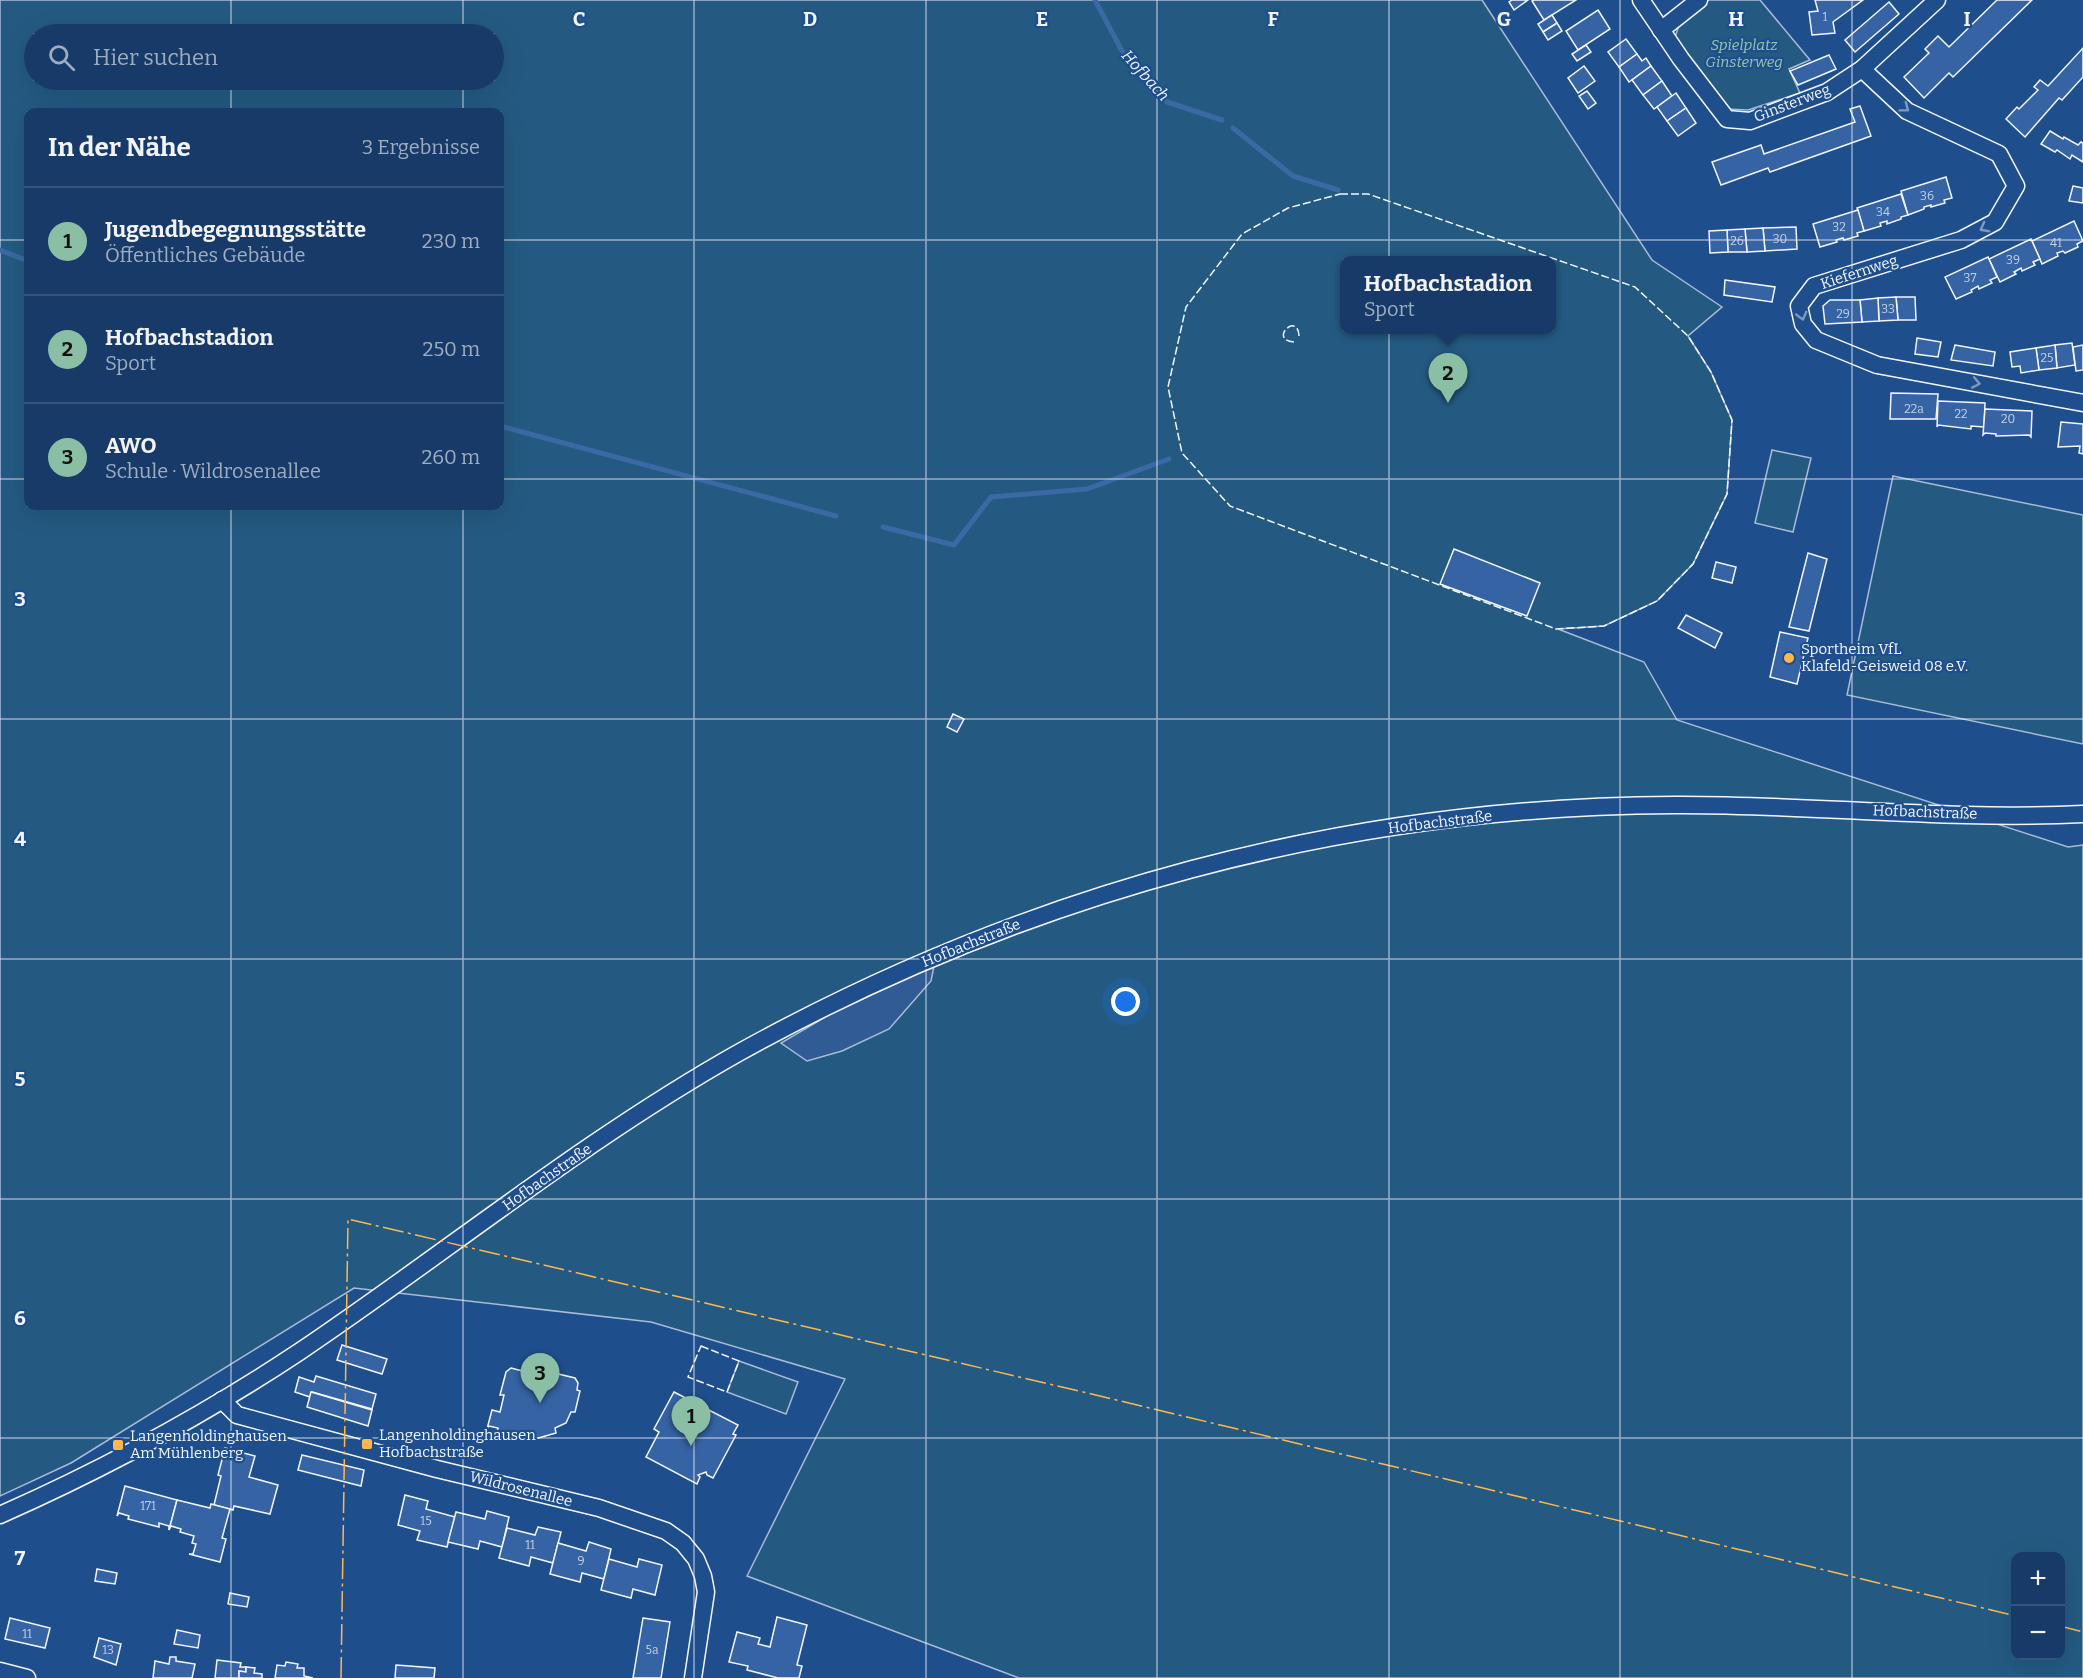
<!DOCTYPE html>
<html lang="de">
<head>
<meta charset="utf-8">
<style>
  body { margin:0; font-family:Bitter,serif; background:#244571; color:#f1f3f6 }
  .controls { position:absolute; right:18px; bottom:18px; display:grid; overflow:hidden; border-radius:12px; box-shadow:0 6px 24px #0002 }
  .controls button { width:54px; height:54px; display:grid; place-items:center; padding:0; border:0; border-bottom:2px solid #36547d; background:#173a69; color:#f1f3f6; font:30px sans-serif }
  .you { position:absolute; left:1126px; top:1002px; width:21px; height:21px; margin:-15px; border:4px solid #fff; border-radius:50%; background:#1a73e8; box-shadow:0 0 0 9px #1a73e833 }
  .badge { display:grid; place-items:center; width:39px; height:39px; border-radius:50%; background:#8abfa5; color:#111; font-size:20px; font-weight:700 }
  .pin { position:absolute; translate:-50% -50px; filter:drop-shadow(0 2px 3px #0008) }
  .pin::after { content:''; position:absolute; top:32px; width:21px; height:18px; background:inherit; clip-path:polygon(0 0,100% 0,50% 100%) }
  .popup { position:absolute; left:1340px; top:256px; width:216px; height:78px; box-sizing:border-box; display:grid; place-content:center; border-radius:12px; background:#173a69; filter:drop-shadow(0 2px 4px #0005); font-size:20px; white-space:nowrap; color:#9eadc0 }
  .popup b { font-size:22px; color:#f1f3f6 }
  .popup::after { content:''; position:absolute; left:50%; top:100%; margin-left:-12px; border:12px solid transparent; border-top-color:#173a69 }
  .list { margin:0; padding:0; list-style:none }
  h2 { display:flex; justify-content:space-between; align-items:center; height:78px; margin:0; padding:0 24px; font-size:26px }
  h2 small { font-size:20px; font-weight:400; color:#9eadc0 }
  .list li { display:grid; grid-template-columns:39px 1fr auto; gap:18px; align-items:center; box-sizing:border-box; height:108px; padding:0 24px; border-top:2px solid #36547d }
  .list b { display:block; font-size:22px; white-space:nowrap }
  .list p { margin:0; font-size:20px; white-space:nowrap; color:#9eadc0 }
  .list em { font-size:20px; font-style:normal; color:#9eadc0 }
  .icon { flex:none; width:33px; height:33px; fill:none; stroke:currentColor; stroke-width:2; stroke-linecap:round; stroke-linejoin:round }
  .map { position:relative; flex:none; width:2083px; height:1678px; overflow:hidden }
  .search { position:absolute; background:#173a69; box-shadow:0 6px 24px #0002; left:24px; top:24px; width:480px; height:66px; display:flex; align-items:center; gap:15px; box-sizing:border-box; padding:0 21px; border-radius:33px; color:#9eadc0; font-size:22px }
  .panel { position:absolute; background:#173a69; box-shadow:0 6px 24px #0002; left:24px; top:108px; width:480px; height:402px; border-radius:12px }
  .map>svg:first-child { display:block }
  .green { fill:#245a82; stroke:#a8bbd7; stroke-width:1.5; fill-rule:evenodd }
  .parking { fill:#305b95; stroke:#a8bbd7; stroke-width:1.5 }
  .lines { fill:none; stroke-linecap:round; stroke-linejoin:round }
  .stream { stroke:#3b69a3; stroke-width:5 }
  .building { fill:#3563a3; stroke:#f2f6ff; stroke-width:1.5 }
  .minor-casing { stroke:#f2f6ff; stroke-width:19 }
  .minor { stroke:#1f4e8c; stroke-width:16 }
  .fence { stroke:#f2f6ff; stroke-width:1.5; stroke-dasharray:8 3; stroke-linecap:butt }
  .power { stroke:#ffb74d; stroke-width:1.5; stroke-dasharray:21 4.5 3 4.5; stroke-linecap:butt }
  .oneway { stroke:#7e9ac0 }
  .grid { fill:none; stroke:#f2f6ff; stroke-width:1.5; stroke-opacity:0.55 }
  .poi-dot { fill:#ffb74d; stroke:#1f4e8c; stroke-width:2 }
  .labels { text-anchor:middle; stroke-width:4.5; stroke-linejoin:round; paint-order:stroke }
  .number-label { font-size:12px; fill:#c3d1e8 }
  .park-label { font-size:15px; font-style:italic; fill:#97c8a6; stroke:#1f4e8c }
  .street-label { font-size:15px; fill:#f2f6ff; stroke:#1f4e8c }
  .poi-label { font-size:15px; fill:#f2f6ff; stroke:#1f4e8c; text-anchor:start }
  .water-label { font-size:16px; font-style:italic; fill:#f2f6ff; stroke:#1f4e8c }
  .grid-label { font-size:20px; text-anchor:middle; font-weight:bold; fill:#f2f6ff; stroke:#1f4e8c; stroke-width:4.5; stroke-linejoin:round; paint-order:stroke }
</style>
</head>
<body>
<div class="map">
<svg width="2083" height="1678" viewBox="0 0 2083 1678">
  <rect width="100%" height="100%" fill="#1f4e8c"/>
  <g class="green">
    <path d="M0 0H1482L1652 260 1722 307 1688 336 1711 372 1732 420 1727 494 1693 564 1657 601 1604 626 1558 629 1644 662 1677 720 2068 847 2083 845V1678H1019L747 1576 845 1379 651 1322 354 1288 71 1463 0 1496ZM34 34H494V80H34ZM28 112H500V506H28ZM1344 260H1552V330H1344ZM2016 1556H2060V1656H2016Z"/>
    <path d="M1707 0H1760L1810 60 1789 69 1800 93 1748 110 1726 109 1675 37 1682 17Z"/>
    <path d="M1772 450 1811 458 1793 532 1755 523Z"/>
    <path d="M1893 476 2083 515V744L1847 695Z"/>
    <path d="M739 1361 798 1382 786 1414 727 1392Z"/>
  </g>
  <path class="parking" d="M934 966 931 981 889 1029 842 1051 807 1061 781 1043 834 1012Z"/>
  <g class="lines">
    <g class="stream">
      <path d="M1095 0 1122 51 1167 102 1222 120"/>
      <path d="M1233 128 1293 176 1338 190"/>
      <path d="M0 250 28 261"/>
      <path d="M500 426 836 516"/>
      <path d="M883 527 954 545 991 497 1087 489 1169 459"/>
    </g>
  </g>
  <g class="building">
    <path d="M1512 0H1528L1514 10 1509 2Z"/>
    <path d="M1534 0H1576L1544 20 1532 1Z"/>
    <path d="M1815 0H1863L1833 22 1835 33 1812 35 1809 12 1818 11Z"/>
    <path d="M1997 0H2032L1953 77 1949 73 1924 98 1904 77 1929 53 1925 49 1938 36 1949 47Z"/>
    <path d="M1889 2 1899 14 1855 52 1845 40Z"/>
    <path d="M1598 10 1610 29 1578 50 1566 31Z"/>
    <path d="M1552 15 1557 23 1543 32 1538 24Z"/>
    <path d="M1557 23 1562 31 1548 40 1543 32Z"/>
    <path d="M1626 39 1637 54 1619 67 1608 52Z"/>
    <path d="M1586 45 1591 52 1577 61 1572 54Z"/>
    <path d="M2083 48V77L2062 100 2059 98 2025 137 2006 119 2017 107 2019 109 2038 90 2034 87 2040 80 2048 86Z"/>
    <path d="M1637 54 1642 61 1646 58 1651 66 1629 82 1619 67Z"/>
    <path d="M1829 55 1836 69 1798 85 1790 71Z"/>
    <path d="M1584 66 1595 81 1578 93 1568 78Z"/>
    <path d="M1651 66 1662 81 1643 95 1632 80Z"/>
    <path d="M1662 81 1672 96 1654 109 1643 95Z"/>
    <path d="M1587 91 1596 103 1588 109 1579 96Z"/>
    <path d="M1676 93 1686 108 1667 121 1657 107Z"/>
    <path d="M1860 106 1871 136 1770 172 1768 168 1721 185 1712 162 1761 145 1764 154 1855 122 1850 109Z"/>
    <path d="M1686 108 1696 123 1678 136 1667 121Z"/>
    <path d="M2050 131 2063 139 2064 137 2078 145 2081 142 2083 143V162L2072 155 2070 159 2057 150 2055 152 2041 144Z"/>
    <path d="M1946 177 1952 198 1944 200 1945 203 1931 207V205L1924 207V209L1908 215 1901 191Z"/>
    <path d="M2073 186 2083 188V203L2069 201Z"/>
    <path d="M1901 194 1908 215 1901 217V219L1887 224V221L1880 223 1881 226 1864 231 1857 208Z"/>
    <path d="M1858 210 1864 231 1857 233 1858 236 1844 240 1843 238 1836 240 1837 242 1820 247 1813 224Z"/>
    <path d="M2074 221 2083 241 2077 244 2078 247 2065 253 2063 251 2057 253 2058 256 2042 264 2032 241Z"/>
    <path d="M1796 227 1797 249 1765 251 1763 228Z"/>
    <path d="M1763 228 1765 251 1747 252 1745 229Z"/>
    <path d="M1745 229 1747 252H1728L1727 230Z"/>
    <path d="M1727 230 1728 252 1710 253 1709 231Z"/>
    <path d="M2031 239 2040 259 2033 262 2035 265 2022 271 2021 268 2014 272 2016 274 2000 282 1989 259Z"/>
    <path d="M1988 257 1997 277 1990 280 1992 283 1979 289 1978 286 1971 290 1972 292 1956 299 1945 277Z"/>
    <path d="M1725 280 1775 287 1772 302 1724 295Z"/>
    <path d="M1896 297H1915L1916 320H1898Z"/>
    <path d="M1896 297 1898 320 1879 321 1878 298Z"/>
    <path d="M1878 298 1879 321 1862 322 1860 300Z"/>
    <path d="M1830 300H1860L1862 322 1825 324 1823 306Z"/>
    <path d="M1917 338 1941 342 1938 357 1915 354Z"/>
    <path d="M2072 343 2075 365 2057 368 2055 345Z"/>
    <path d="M1955 345 1995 352 1993 366 1951 360Z"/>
    <path d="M2055 345 2057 368 2039 370 2036 348Z"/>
    <path d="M2083 345V370L2076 371 2073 347Z"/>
    <path d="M2036 348 2039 370 2021 373 2020 366 2012 367 2010 352Z"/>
    <path d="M1891 393 1938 394 1936 419H1890Z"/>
    <path d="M1938 401 1985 403 1984 427 1971 426V429L1938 425 1937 427Z"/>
    <path d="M1985 409 2032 411 2031 437 2029 435 1996 436V434L1985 433 1983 435Z"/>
    <path d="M2061 422 2083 424V454L2079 453 2080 446 2058 447Z"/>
    <path d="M1454 549 1540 583 1527 616 1440 584Z"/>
    <path d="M1808 553 1827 559 1809 631 1789 627Z"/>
    <path d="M1716 562 1736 567 1732 583 1712 578Z"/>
    <path d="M1686 615 1722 633 1715 648 1678 628Z"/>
    <path d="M1780 632 1808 638 1797 684 1770 677Z"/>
    <path d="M953 714 964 719 957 732 947 727Z"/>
    <path d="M342 1345 387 1359 382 1374 337 1360Z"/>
    <path d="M511 1368 553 1379 554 1373 575 1378 578 1383 577 1390 580 1391 575 1412H571L566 1423 555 1428 556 1433 535 1439 534 1435 520 1434 519 1437 497 1432 498 1428 489 1426 487 1429 492 1410 500 1412 504 1395H500L506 1372Z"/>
    <path d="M316 1376 376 1394 372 1409 312 1392 310 1397 295 1392 299 1377 314 1382Z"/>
    <path d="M311 1392 372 1410 368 1426 307 1407Z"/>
    <path d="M674 1392 738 1425 733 1434 736 1435 713 1478 707 1475 706 1472 698 1475 700 1477 697 1484 646 1457 659 1432 654 1429Z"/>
    <path d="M225 1448 255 1456 249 1477 278 1485 270 1514 234 1506 233 1510 214 1505 221 1476 218 1475Z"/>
    <path d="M302 1455 364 1470 361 1486 298 1470Z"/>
    <path d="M125 1486 177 1500 169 1530V1526L159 1523V1527L128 1519 129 1516 119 1513 117 1516Z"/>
    <path d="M405 1495 428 1501 426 1509 455 1517 447 1547 417 1540 420 1531 398 1525Z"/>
    <path d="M177 1500 210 1508 211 1504 230 1509 222 1538 226 1539 220 1562 189 1554H193L196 1544 192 1543 194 1536 180 1532 181 1529 171 1526 169 1530Z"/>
    <path d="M487 1511 509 1517 502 1547 480 1541 478 1549 448 1542 456 1512 485 1519Z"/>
    <path d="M538 1527 561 1532 553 1563 531 1557 529 1566 499 1558 507 1528 535 1535Z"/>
    <path d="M589 1542 611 1549 604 1579 582 1573 580 1582 550 1574 558 1543 586 1551Z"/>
    <path d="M609 1559 637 1567 639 1559 662 1565 655 1595 633 1589 631 1598 601 1590Z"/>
    <path d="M97 1569 117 1573 115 1584 95 1581Z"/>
    <path d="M230 1593 249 1597 247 1607 228 1604Z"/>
    <path d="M777 1617 807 1625 797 1665 802 1666 799 1678H778L747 1670 748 1666 729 1662 737 1632 760 1638 758 1644 770 1647Z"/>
    <path d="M10 1618 50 1628 45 1648 5 1639Z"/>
    <path d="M643 1618 670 1622 661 1678H633Z"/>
    <path d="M177 1630 200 1635 198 1648 174 1644Z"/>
    <path d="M99 1638 121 1644 116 1665 94 1657Z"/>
    <path d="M170 1657H176V1661L195 1664 192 1678H153L155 1661 169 1664Z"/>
    <path d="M217 1660 241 1663 240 1667H246V1672L239 1671V1678H215Z"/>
    <path d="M286 1662 298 1664 297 1668H304V1676L313 1678H275L277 1665 285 1666Z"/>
    <path d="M396 1665 435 1668 434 1678H395Z"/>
    <path d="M246 1667 255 1668 254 1673 262 1674V1678H239V1671L246 1672Z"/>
  </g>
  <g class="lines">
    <defs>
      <g id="minor">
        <path d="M1641 0 1681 59 1727 119 1750 121 1827 92 1862 69 1937 0"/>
        <path d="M1661 30 1699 0"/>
        <path d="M1862 69 1907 111 1999 154 2016 186 1995 222 1961 240 1814 286 1799 306 1803 324 1816 340 1877 365 2083 403"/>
        <path d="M222 1400 237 1415 437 1469 599 1508 666 1531 683 1543 696 1559 703 1576 706 1592 693 1678"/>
        <path d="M0 1515C104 1469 204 1415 299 1352 446 1253 585 1139 740 1052 1027 893 1346 806 1674 805 1810 804 1947 821 2083 814"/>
        <path d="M0 1671 27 1678"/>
      </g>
    </defs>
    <use href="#minor" class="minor-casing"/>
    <use href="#minor" class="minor"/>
    <g class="fence">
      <path d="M1340 194H1368L1635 287 1688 336 1711 372 1732 420 1727 494 1693 564 1657 601 1604 626 1556 629 1230 506 1182 453 1168 387 1186 307 1242 234 1288 208Z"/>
      <path d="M1294 342C1268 340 1298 311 1299 336"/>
      <path d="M701 1346 739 1361 727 1392 688 1377Z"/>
    </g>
    <g class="power">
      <path d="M2060 1626 2083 1632"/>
      <path d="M341 1678 348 1219 1083 1392 2016 1616"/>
    </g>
  </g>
  <defs><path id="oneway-chevron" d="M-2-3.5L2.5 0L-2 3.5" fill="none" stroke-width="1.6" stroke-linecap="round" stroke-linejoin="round" transform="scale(1.5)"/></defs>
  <g class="oneway">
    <use href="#oneway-chevron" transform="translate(1905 108) rotate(37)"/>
    <use href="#oneway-chevron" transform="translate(1984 228) rotate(152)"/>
    <use href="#oneway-chevron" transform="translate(1802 316) rotate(75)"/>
    <use href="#oneway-chevron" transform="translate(1976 383) rotate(11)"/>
  </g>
  <path class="grid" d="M231 0V34M463 0V34M694 0V1678M926 0V1678M1157 0V1678M1389 0V1678M1620 0V1678M1852 0V1678M231 80V112M463 80V112M0 240H28M500 240H2083M0 479H28M500 479H2083M231 506V1678M463 506V1678M0 719H2083M0 959H2083M0 1199H2083M0 1438H2083"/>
  <g class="poi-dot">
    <circle cx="1789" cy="658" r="6"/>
    <rect x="361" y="1438" width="12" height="12" rx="3"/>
    <rect x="112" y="1439" width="12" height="12" rx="3"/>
  </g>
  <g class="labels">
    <g class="number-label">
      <text x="1825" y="21">1</text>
      <text x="1927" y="200">36</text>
      <text x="1883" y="216">34</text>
      <text x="1839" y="231">32</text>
      <text x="1780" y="243">30</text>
      <text x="1737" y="245">26</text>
      <text x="2056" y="247">41</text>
      <text x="2013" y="264">39</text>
      <text x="1970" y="282">37</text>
      <text x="1888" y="313">33</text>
      <text x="1843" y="318">29</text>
      <text x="2047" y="362">25</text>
      <text x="1914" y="413">22a</text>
      <text x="1961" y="418">22</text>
      <text x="2008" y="423">20</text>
      <text x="148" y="1510">171</text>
      <text x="426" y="1525">15</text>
      <text x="530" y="1549">11</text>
      <text x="581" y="1565">9</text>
      <text x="27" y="1638">11</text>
      <text x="108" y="1654">13</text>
      <text x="652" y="1654">5a</text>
    </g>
    <g class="park-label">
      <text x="1744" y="50">Spielplatz<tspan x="1744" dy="17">Ginsterweg</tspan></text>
    </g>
    <g class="street-label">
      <text transform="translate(1792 103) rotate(-21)" y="5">Ginsterweg</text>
      <text transform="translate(1859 272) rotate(-18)" y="5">Kiefernweg</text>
      <text transform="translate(1925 812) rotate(2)" y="5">Hofbachstraße</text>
      <text transform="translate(1440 822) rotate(-7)" y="5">Hofbachstraße</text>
      <text transform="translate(971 943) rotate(-22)" y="5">Hofbachstraße</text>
      <text transform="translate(547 1177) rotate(-35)" y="5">Hofbachstraße</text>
      <text transform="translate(521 1489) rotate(14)" y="5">Wildrosenallee</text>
    </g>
    <g class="poi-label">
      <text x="1801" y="654">Sportheim VfL<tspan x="1801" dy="17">Klafeld-Geisweid 08 e.V.</tspan></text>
      <text x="379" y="1440">Langenholdinghausen<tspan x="379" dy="17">Hofbachstraße</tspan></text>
      <text x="130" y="1441">Langenholdinghausen<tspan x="130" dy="17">Am Mühlenberg</tspan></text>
    </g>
    <g class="water-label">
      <text transform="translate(1146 75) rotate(48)" y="6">Hofbach</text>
    </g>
  </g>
  <g class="grid-label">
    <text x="579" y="26">C</text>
    <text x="810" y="26">D</text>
    <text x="1042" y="26">E</text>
    <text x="1273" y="26">F</text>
    <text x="1504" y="26">G</text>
    <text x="1736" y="26">H</text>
    <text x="1967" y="26">I</text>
    <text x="20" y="606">3</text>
    <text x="20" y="846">4</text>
    <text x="20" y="1086">5</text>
    <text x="20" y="1325">6</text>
    <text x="20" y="1565">7</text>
  </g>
</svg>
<div class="controls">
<button>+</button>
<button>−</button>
</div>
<div class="you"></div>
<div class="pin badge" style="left:691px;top:1446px">1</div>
<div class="pin badge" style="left:1448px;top:403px">2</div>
<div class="popup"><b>Hofbachstadion</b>Sport</div>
<div class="pin badge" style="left:540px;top:1403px">3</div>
<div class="search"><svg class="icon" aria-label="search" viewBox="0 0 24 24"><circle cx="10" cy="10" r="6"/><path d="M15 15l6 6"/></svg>Hier suchen</div>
<section class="panel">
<h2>In der Nähe<small>3 Ergebnisse</small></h2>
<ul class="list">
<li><span class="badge">1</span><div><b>Jugendbegegnungsstätte</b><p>Öffentliches Gebäude</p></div><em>230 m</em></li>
<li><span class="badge">2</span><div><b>Hofbachstadion</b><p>Sport</p></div><em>250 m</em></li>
<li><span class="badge">3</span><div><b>AWO</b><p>Schule · Wildrosenallee</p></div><em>260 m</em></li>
</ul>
</section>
</div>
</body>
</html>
